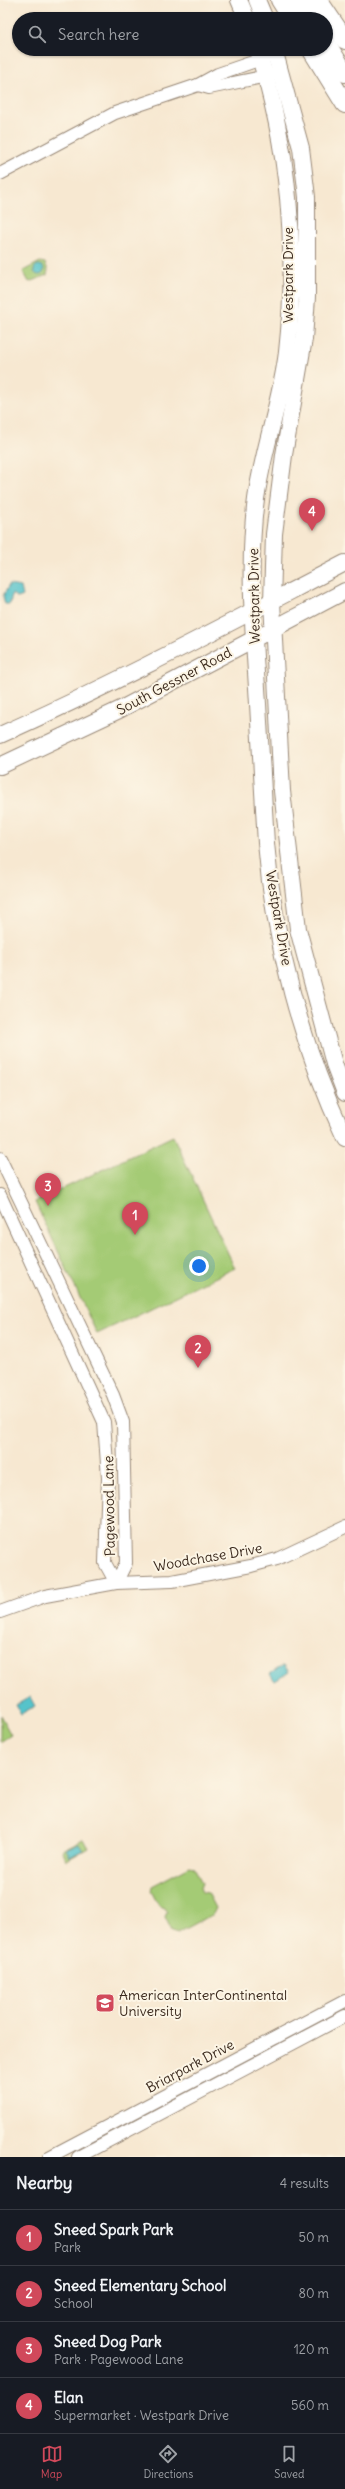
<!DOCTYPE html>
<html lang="en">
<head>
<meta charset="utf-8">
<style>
  body { margin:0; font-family:Delius,sans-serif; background:#242831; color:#f1f3f6 }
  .you { position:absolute; left:199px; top:1266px; width:14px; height:14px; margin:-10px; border:3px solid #fff; border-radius:50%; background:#1a73e8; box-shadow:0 0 0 6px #1a73e833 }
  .badge { display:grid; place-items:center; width:26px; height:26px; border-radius:50%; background:#d1495b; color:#fff; font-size:13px; font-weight:700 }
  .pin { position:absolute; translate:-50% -33px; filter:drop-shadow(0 1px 2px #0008) }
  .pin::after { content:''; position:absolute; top:21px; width:14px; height:12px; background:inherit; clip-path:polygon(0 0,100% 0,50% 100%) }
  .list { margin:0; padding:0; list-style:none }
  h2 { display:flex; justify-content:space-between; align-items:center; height:52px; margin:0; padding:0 16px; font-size:17px }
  h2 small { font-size:13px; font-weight:400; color:#9ea1a6 }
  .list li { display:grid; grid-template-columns:26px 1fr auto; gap:12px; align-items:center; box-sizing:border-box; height:56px; padding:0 16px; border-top:1px solid #363941 }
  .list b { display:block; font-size:15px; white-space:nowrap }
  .list p { margin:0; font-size:13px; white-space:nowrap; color:#9ea1a6 }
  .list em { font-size:13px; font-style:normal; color:#9ea1a6 }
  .icon { flex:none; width:22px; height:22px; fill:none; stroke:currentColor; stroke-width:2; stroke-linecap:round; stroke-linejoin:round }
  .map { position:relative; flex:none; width:345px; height:2157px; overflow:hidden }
  .search { position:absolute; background:#171b24; box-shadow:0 1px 3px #0004; left:12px; right:12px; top:12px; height:44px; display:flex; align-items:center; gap:10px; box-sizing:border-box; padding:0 14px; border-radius:22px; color:#9ea1a6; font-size:15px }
  .sheet { height:276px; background:#171b24 }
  nav { display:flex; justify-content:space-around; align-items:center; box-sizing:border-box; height:56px; border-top:1px solid #363941; background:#171b24; font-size:11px; color:#9ea1a6 }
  nav a { display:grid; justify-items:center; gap:2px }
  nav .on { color:#d1495b }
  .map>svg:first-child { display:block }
  .green { fill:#a4cb75; stroke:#707a4a }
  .water { fill:#56c3ca; stroke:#487674 }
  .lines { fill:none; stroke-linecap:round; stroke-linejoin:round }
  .minor-casing { stroke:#998978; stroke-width:14 }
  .major-casing { stroke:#998978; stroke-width:18 }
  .highway-casing { stroke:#998978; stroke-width:20 }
  .minor { stroke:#fff; stroke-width:12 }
  .major { stroke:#fff; stroke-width:16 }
  .highway { stroke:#fff; stroke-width:18 }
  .labels { text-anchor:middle; stroke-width:4; stroke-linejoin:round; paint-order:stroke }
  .street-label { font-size:14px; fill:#3b2a1e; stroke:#fcf5e5 }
  .poi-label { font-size:14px; fill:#3b2a1e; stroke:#fcf5e5; text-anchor:start }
</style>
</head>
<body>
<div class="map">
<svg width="345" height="2157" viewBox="0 0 345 2157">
  <rect width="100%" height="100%" fill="#fcf5e5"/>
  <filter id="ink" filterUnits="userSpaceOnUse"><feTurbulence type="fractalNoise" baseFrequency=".025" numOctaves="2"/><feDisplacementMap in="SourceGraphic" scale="8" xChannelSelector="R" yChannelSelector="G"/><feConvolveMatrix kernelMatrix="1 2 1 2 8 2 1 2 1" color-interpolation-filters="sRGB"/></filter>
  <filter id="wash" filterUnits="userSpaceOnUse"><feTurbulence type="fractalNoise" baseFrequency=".012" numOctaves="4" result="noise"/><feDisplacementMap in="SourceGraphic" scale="16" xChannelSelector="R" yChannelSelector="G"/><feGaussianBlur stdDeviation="0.9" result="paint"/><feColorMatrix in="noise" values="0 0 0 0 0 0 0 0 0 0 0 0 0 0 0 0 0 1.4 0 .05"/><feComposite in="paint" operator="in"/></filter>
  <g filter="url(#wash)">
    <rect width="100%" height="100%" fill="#f7e8d1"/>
    <g class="green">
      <path d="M40 262 45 263 48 270 47 275 29 282 23 271Z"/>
      <path d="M173 1136 235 1268 97 1334 35 1202Z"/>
      <path d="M0 1715 11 1735 0 1742Z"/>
      <path d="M83 1839 88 1848 67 1860 62 1850Z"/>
      <path d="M190 1866 194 1867 202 1883 200 1888 202 1892 208 1893 216 1908 213 1914 178 1933 172 1931 165 1917 167 1912 164 1908 159 1906 151 1891 152 1886Z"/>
    </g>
    <g class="water">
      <circle cx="39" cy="270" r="5"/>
      <path d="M9 585 21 587 23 596 18 598 12 594 10 604H5L3 596Z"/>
      <path d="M284 1665 289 1672 275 1681 270 1674Z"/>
      <path d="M30 1697 35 1706 21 1714 16 1705Z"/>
      <path d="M79 1843 83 1850 70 1857 66 1849Z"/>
    </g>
  </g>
  <g filter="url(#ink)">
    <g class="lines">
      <defs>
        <g id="minor">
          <path d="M198 85 209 88 272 75"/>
          <path d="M0 174 115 113 198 85 218 74 267 57"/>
          <path d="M0 1158 113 1395 123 1422 126 1563 116 1583"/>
          <path d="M0 1195 104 1422 108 1478 105 1563 116 1583"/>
          <path d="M0 1612 45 1596 116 1583 172 1581 251 1566 277 1559 345 1527"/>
          <path d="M49 2157 345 2001"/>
          <path d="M78 2157 345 2016"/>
        </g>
        <g id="major">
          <path d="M239 0 247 19"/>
          <path d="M257 0 265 19"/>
          <path d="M257 49C289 145 298 252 287 352 281 401 263 449 256 499 247 567 254 636 258 704 261 751 263 797 266 843 274 943 302 1047 345 1138"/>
          <path d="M274 49 301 148 307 197V297L304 339 284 455 274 534 272 602 282 791 298 929 334 1064 345 1093"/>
          <path d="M0 735C117 683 231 622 345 563"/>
          <path d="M0 766 119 710 345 591"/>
        </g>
        <g id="highway">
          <path d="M280 0 292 19"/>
          <path d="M299 0 311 19"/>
          <path d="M318 0 345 40"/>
          <path d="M326 43 345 73"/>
          <path d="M311 49 345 104"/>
        </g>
      </defs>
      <use href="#minor" class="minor-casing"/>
      <use href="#major" class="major-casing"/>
      <use href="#highway" class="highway-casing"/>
      <use href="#minor" class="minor"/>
      <use href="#major" class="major"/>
      <use href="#highway" class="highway"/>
    </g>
  </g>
  <defs>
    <symbol id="university-square" viewBox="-11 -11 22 22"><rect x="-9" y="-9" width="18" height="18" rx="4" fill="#d1495b" stroke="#fcf5e5"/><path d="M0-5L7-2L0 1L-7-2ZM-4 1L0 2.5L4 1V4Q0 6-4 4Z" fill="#fff"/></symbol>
  </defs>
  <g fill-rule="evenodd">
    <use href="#university-square" x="94" y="1992" width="22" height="22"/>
  </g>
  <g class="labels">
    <g class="street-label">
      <text transform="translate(288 275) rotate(-90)" y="5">Westpark Drive</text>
      <text transform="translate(254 596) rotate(-91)" y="5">Westpark Drive</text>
      <text transform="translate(174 681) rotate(-28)" y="5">South Gessner Road</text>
      <text transform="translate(279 918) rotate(80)" y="5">Westpark Drive</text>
      <text transform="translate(109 1506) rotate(-91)" y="5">Pagewood Lane</text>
      <text transform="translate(208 1557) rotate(-10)" y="5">Woodchase Drive</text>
      <text transform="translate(190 2066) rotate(-28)" y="5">Briarpark Drive</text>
    </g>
    <g class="poi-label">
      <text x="119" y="2000">American InterContinental<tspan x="119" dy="16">University</tspan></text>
    </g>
  </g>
</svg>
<div class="you"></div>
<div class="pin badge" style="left:135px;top:1235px">1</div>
<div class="pin badge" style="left:198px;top:1368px">2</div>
<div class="pin badge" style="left:48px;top:1206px">3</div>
<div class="pin badge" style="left:312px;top:531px">4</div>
<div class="search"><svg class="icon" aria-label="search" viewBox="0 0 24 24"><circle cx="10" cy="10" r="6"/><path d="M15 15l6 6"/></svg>Search here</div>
</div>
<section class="sheet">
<h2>Nearby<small>4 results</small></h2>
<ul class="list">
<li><span class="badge">1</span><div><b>Sneed Spark Park</b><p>Park</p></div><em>50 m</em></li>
<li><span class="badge">2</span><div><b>Sneed Elementary School</b><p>School</p></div><em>80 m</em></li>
<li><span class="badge">3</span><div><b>Sneed Dog Park</b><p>Park · Pagewood Lane</p></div><em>120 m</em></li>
<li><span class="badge">4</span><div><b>Elan</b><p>Supermarket · Westpark Drive</p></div><em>560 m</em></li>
</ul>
</section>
<nav>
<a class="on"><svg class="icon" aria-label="map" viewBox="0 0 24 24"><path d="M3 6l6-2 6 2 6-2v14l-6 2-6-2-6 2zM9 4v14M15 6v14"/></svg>Map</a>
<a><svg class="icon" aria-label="directions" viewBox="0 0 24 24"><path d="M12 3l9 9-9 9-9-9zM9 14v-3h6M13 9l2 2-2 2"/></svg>Directions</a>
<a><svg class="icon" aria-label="saved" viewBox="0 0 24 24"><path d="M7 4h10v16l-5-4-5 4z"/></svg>Saved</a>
</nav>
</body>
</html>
